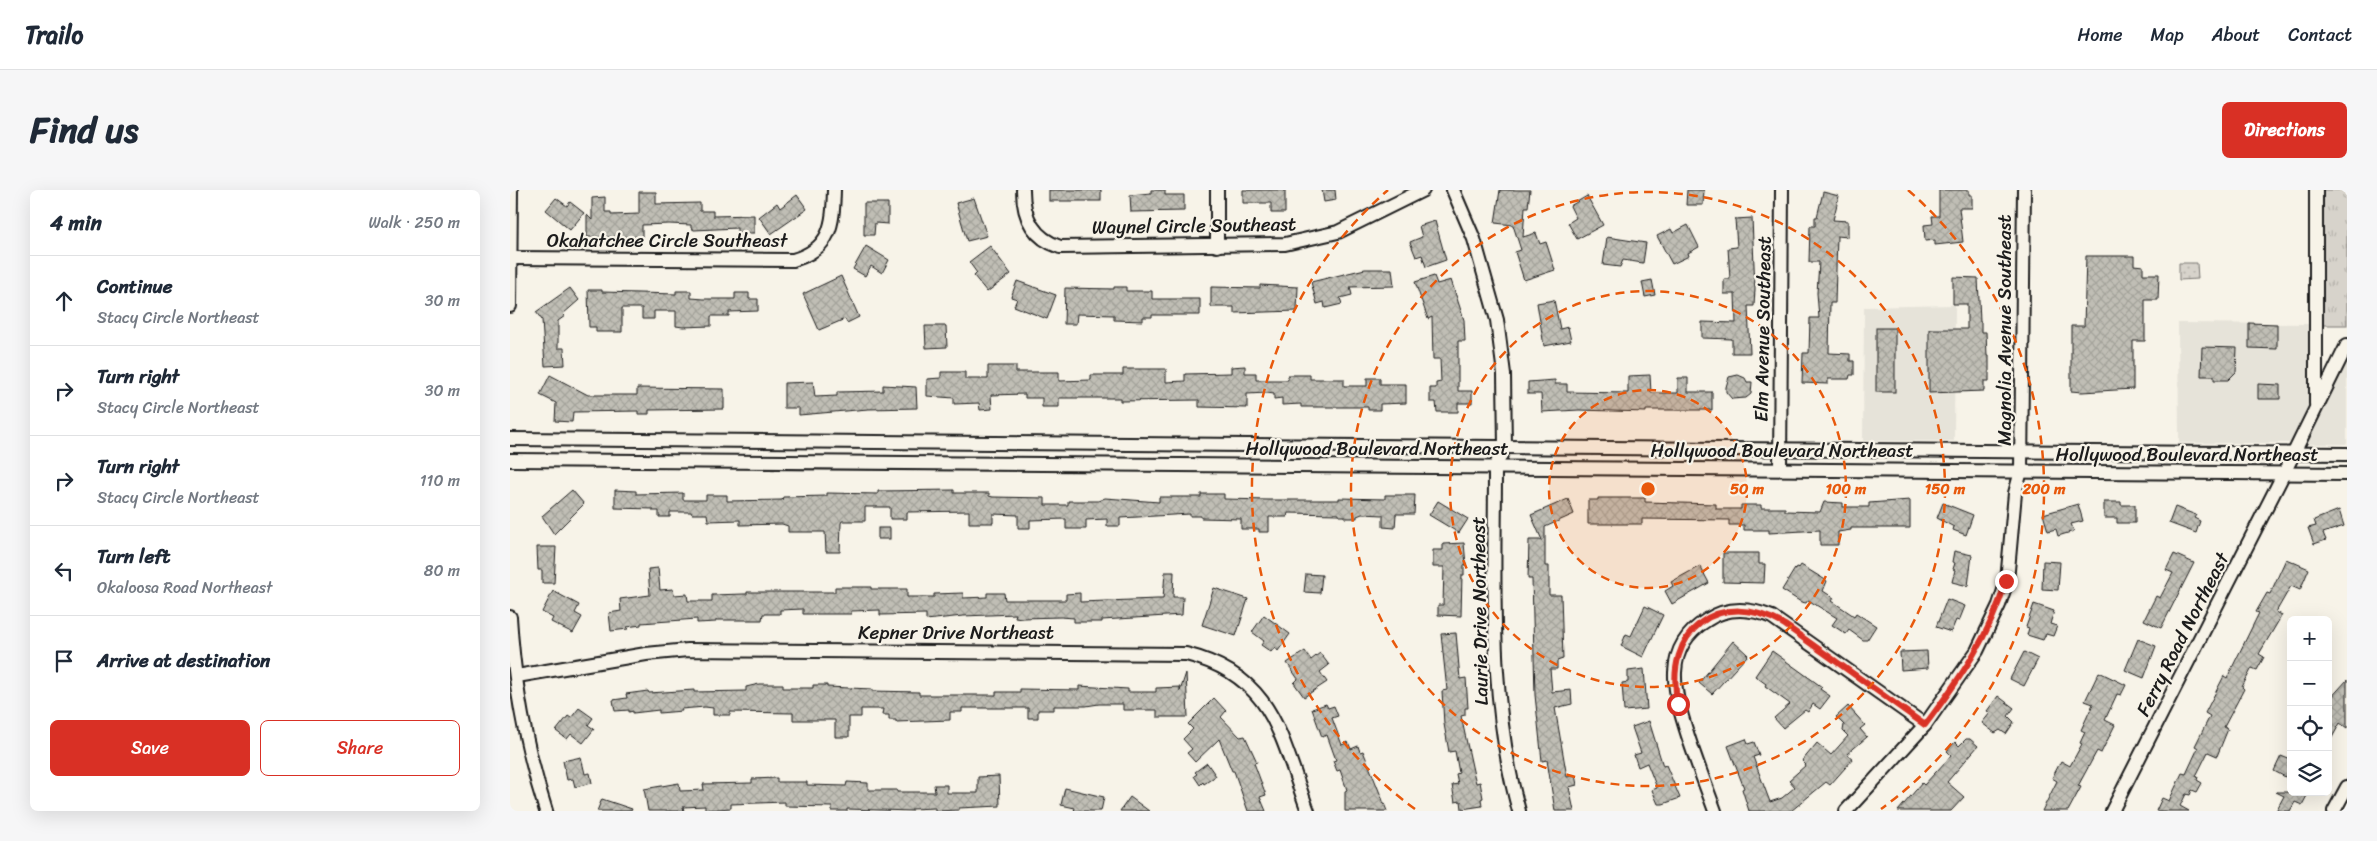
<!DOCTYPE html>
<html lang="en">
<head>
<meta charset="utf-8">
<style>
  body { margin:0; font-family:Sriracha,sans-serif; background:#f6f6f7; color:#1f2937 }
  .controls { position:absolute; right:15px; bottom:15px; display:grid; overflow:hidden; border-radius:8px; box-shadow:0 5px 20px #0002 }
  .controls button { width:45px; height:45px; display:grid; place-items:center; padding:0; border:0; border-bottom:1px solid #e0e1e3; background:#fff; color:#1f2937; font:25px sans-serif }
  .stop { position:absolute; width:15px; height:15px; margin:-11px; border:4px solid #d93025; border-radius:50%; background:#fff }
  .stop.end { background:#d93025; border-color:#fff; box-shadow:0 1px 5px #0008 }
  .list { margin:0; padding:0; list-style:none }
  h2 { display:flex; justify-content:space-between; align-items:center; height:65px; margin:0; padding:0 20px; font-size:21px }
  h2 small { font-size:16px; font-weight:400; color:#747a83 }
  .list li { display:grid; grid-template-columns:32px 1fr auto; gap:15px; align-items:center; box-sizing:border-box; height:90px; padding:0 20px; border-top:1px solid #e0e1e3 }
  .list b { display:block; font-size:19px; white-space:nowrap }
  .list p { margin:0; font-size:16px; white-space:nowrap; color:#747a83 }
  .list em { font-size:16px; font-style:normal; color:#747a83 }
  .actions { display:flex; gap:10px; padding:15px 20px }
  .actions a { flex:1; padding:11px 0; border:1px solid #d93025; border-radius:8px; text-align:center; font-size:18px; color:#d93025 }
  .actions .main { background:#d93025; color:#fff }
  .icon { flex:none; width:28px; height:28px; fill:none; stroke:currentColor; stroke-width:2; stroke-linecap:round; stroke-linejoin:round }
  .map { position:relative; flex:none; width:1837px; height:621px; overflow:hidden; border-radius:8px }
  header { display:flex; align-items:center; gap:30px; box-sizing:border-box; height:70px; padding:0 25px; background:#fff; border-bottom:1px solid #e0e1e3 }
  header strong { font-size:24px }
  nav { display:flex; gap:28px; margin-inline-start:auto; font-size:18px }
  .intro { display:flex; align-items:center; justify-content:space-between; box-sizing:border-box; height:120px; padding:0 30px }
  h1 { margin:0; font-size:35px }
  .button { padding:12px 22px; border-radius:8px; background:#d93025; color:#fff; font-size:18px; font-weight:700 }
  main { display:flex; gap:30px; padding:0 30px }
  aside { flex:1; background:#fff; border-radius:8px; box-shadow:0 5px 20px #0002 }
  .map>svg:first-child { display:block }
  .built { fill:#e6e3d9 }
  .grass { fill:url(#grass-tufts); stroke:#7a7874 }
  .park { fill:url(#park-dots); stroke:#7a7874 }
  .building { fill:url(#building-cross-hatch); stroke:#1c1c1c }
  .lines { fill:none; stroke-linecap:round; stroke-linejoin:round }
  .minor-casing { stroke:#1c1c1c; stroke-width:16 }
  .minor { stroke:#f7f3e8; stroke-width:12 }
  .route { stroke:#d93025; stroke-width:6 }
  .ring { fill:none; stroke:#e8590c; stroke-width:2.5; stroke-dasharray:9 6 }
  .labels { text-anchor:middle; stroke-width:4.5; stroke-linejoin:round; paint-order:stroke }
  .street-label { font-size:19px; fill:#1c1c1c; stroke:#f7f3e8 }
  .centre { fill:#e8590c; stroke:#f7f3e8; stroke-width:2.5 }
  .ring-label { font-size:15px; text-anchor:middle; font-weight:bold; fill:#e8590c; stroke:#f7f3e8; stroke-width:4.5; stroke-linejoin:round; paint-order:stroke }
</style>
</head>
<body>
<header>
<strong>Trailo</strong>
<nav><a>Home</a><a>Map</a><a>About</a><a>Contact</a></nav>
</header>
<div class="intro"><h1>Find us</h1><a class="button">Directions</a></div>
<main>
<aside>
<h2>4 min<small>Walk · 250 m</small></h2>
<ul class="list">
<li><svg class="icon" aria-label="ahead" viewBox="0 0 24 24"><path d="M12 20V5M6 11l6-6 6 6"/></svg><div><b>Continue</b><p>Stacy Circle Northeast</p></div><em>30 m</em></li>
<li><svg class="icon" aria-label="right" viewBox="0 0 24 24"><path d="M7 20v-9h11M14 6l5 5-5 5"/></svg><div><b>Turn right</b><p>Stacy Circle Northeast</p></div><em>30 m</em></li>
<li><svg class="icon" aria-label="right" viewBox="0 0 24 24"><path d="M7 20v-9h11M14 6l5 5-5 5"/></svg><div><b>Turn right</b><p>Stacy Circle Northeast</p></div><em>110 m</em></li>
<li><svg class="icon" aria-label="left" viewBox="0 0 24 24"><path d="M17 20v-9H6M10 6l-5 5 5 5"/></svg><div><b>Turn left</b><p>Okaloosa Road Northeast</p></div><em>80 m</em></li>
<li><svg class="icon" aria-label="arrive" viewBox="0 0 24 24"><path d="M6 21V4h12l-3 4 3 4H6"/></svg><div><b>Arrive at destination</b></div></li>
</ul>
<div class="actions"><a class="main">Save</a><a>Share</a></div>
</aside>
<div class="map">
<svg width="1837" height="621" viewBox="0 0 1837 621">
  <defs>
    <pattern id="grass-tufts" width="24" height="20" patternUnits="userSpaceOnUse" patternTransform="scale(1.25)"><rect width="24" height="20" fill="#d7d3cb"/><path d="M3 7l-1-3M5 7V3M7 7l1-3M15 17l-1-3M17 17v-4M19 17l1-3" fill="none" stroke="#b8b5ae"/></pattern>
    <pattern id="park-dots" width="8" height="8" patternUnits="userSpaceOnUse" patternTransform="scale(1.25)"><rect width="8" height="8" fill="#d7d3cb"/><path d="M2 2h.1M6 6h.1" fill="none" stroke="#b8b5ae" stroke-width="1.8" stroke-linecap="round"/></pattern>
    <pattern id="building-cross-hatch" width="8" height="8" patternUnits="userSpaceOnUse" patternTransform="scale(1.25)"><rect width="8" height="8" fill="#c0beb5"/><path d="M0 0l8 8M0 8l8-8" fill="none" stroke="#a4a39b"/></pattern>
  </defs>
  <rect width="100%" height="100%" fill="#f7f3e8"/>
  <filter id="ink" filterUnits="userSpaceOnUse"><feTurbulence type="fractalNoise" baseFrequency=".02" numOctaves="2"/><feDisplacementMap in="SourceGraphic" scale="10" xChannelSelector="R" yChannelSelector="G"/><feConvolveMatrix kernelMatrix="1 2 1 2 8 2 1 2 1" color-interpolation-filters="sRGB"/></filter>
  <g filter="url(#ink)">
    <g class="built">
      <path d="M1445 115 1444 251H1353L1354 117Z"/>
      <path d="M1668 133 1799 134V215L1781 253H1669Z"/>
      <path d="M1837 172V254H1796L1810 224H1812V219Z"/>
    </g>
    <rect class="grass" x="1812" y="0" width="25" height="135"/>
    <path class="park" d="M1669 73H1687L1688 89 1669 90Z"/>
    <g class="building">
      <rect x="539" y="0" width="52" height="11"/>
      <path d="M641 0H655V5H674V21L621 22 620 5 641 3Z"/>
      <path d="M733 0H775V23H761V13H733Z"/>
      <path d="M812 0H825L826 10 814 12Z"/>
      <path d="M990 0H1020L1018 17H1015L1013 47 1026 43 1030 54 1036 52 1045 80 1014 90 1005 62 1011 60 1003 35 985 33Z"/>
      <path d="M1177 0H1194L1193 15H1176Z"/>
      <path d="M1429 0H1459V5H1462V18H1449L1453 52 1425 55V50L1415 51 1414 35 1423 34 1422 26H1429Z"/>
      <path d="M129 2H146V14L190 13V21H203V26L244 25V43H227V38L184 40 181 38V35L159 34 132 35V47H77V25L82 30V8L95 7V22H101V25L129 24Z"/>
      <path d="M1313 2 1329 6 1323 30 1338 31V47L1327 46 1325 113H1320L1319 163 1340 164V171H1344V185H1340L1339 189H1318V194L1292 193 1293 163H1299L1300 128H1309L1307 103 1309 72H1299L1300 36H1305V27H1307Z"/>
      <path d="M287 5 297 19 261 44 249 27 267 13 270 18Z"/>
      <path d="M1077 6 1093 35 1067 49 1058 33 1066 28 1060 16Z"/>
      <path d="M46 8 57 16 60 12 74 23 60 40 36 20Z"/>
      <path d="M464 8 477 46 457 51 446 13Z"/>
      <path d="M354 13H378V34L365 33 364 45H354Z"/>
      <path d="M1242 28 1245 99 1244 116H1238L1240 163H1222V149L1192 148V132L1226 133 1225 104H1214V89H1220L1218 58 1227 57 1225 29Z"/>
      <path d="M925 31 936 70 916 77 912 65 906 67 900 52 912 47 909 36Z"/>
      <path d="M1178 35 1189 57 1178 63 1179 66 1162 74 1147 46 1161 39 1163 43Z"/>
      <path d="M1097 47 1136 53 1133 73 1113 70 1110 77 1093 75Z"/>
      <path d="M356 56 379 70 372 83 361 76 355 86 343 79Z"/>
      <path d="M480 56 501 84 477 102 464 86 467 83 459 72Z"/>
      <path d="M1576 66H1624V75L1633 76V84H1649L1648 110H1635V151H1623V199L1572 202 1561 201V136H1574Z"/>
      <path d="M855 79H882L884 96 840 97 842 105 830 108 832 114 815 118 814 112 807 114 801 92Z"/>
      <path d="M331 86 349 127 337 133 335 129 309 140 293 104Z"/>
      <path d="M924 86 927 94 941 90 954 130 955 151H948V201H962V213H948V222H927L926 212H920V198H926V193L931 192 930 169H923L922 127 918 129 905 92Z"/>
      <path d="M1443 87 1468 88 1470 132H1471V142H1476L1477 166H1479V191H1474V201L1419 203V139H1457V114H1443Z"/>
      <path d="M1142 90 1145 105 1135 107 1132 92Z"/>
      <path d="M507 91 546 105 537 129 504 116 507 109 501 107Z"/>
      <path d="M750 95 788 97 787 121 724 123V117H701V97L750 98Z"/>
      <path d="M604 97H616V101H642V109H690V125H642V127H633V131L604 130V125L567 124 566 134H554L555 98 604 99Z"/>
      <path d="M60 98 69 110 53 124 55 126 48 131V158H54L55 175 35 176 32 130 26 122Z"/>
      <path d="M78 100H92V102L166 104V101H181V108L194 109H225V103H239V109H248V121L219 122V126H201V136L173 137 166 136V121H144V129H132V118H112V142H86V137H79Z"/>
      <path d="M1044 110 1050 139 1058 137 1061 151 1034 156 1027 113Z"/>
      <path d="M1739 133 1767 134V159L1739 158Z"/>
      <path d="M415 136H436L437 157 416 158Z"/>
      <rect x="1366" y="138" width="19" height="64"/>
      <path d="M1692 157 1727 158 1726 182 1718 190H1704V186H1691Z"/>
      <path d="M478 176H506V182H549V191L581 190V185H613V179H656V192L675 191V184L721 183V177L735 176V183H746V190H778V185H800V189H834V196H857V188H870V194H896V213L870 214V220H858V217H791V214L772 215V208L764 209V204L757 203 737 204V218L689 217V210L610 211V208H549V217H532V208H515V204L481 205 482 219 470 220 469 213 444 214V208L417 206V189L431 188V182H455V189H478Z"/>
      <path d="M40 185 78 205H127V198L214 199V219L139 220V224H128V221L63 222 62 232 45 231 46 213 30 205Z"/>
      <path d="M1140 185 1141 203H1168V188H1178V202H1202V220H1136V222L1069 220 1032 222 1031 204H1018V192L1045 190V194H1057V202L1118 203V186Z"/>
      <path d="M1228 185 1235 188 1237 192H1242L1241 204 1236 208 1222 209 1216 202V197L1219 187Z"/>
      <path d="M303 192 305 207 327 206V202L373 201V195L406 197 407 218 358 219 289 225V218H274V193Z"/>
      <path d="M1748 194 1770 195V209H1748Z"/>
      <path d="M62 300 74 314 44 344 32 326Z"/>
      <path d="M105 300 126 301V304L173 303V310H196V305H217V311L272 310 273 307 317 306V303L368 304V301L444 300V303H479V306L483 307 535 308V315H558V311H588L595 308 649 312V307H691V304H714V309L758 310H829V308L875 309V305H905L904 324H886L885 338 873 337V325L852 324 847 326V328H835V326H829V324L778 323 777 327H759V342H749V339H731V329L691 328V326H680V324L610 328V336H597V329L576 330V339H556V329L520 330V338H508V325L483 324V333H459V321L397 322V329H380V317H355V331H332L331 333 330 362H316L315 342H278V336L272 334 230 335V330L198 331 197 324H182L181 322H160V327H149V321H143V319L105 318Z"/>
      <path d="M1088 308H1135V312L1206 314V319H1231V315H1251V318H1275V321L1310 322 1314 312 1333 313V317H1359V313L1400 310V338H1341V340L1328 342V355H1310V340L1259 343V340H1234V335H1219V330L1132 329V334H1078V310H1088Z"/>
      <path d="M1058 309 1064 324 1035 337V376H1039V405H1051L1053 469 1047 471V479H1040L1042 502 1061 500 1062 514 1045 518 1057 587 1065 585 1067 595 1059 597 1064 621H1045L1037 570 1032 571 1025 505 1022 389H1018L1019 350H1032L1021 325Z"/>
      <path d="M928 311 958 329 949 343 919 325Z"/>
      <path d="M1594 312H1611V315H1625V333H1607V328H1594Z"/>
      <path d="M1433 313 1463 325 1456 345 1443 340 1444 337 1427 328Z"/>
      <path d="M1568 314 1573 331 1561 334 1564 341 1548 346 1546 339 1538 341 1533 324Z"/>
      <path d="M1665 317 1686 325 1684 328 1690 331 1686 343 1659 333Z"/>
      <path d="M1829 320 1834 336 1813 343 1816 350 1804 354 1798 338 1806 336 1804 330Z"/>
      <rect x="368" y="338" width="12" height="11"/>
      <path d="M954 353 956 375H954V385H952L951 426 928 425V415H933L934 377H923V360H933V354Z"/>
      <path d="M27 357H46L44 393H32V380H28Z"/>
      <path d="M1444 361 1462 365 1458 396 1442 392 1445 380 1443 379 1445 373 1442 372Z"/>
      <path d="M1213 363H1249V374H1255L1254 393 1213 392Z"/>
      <path d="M1664 364 1684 373 1651 438 1634 430 1646 406 1650 408 1663 383 1656 380Z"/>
      <path d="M1776 369 1799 379 1790 400 1781 396 1766 422 1772 425 1749 464 1754 467 1747 480 1742 478 1732 497 1734 499 1714 537 1718 539 1707 566 1698 562 1686 586 1688 587 1687 590 1692 593 1687 602 1682 600 1680 605 1676 604 1670 616 1679 621H1646L1652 608 1659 611 1672 583 1676 584 1688 558 1685 556 1700 526 1695 523 1714 486 1717 488 1749 423 1746 422 1757 403 1760 404Z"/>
      <path d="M1533 371 1550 372 1548 400 1532 399Z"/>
      <path d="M1291 375 1317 391 1313 401 1324 408 1322 411 1344 426 1346 423 1366 436 1357 450H1353L1339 440 1336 444 1322 435 1327 428 1298 410 1296 413 1291 412 1272 400 1286 377 1289 378Z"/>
      <path d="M1190 376 1199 393 1162 414 1155 401 1163 396 1161 392Z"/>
      <path d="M148 378 150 400 163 399 164 405 177 404 178 411H202V405L234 404H237V402H325V397H361V399H397V407H424V404L453 403V408L477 407V403H494L495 410H556V404L570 403V412L647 409H653L655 382H664L663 407H673L672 425 592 430V432H564V428L551 427 512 428 505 427 506 424 453 426 416 430V424L370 425V420L341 421V424H293V419L270 420V424H253L252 430H206V432L187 433V429L131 433V435L117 437 118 439 101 441 99 423 111 421 110 409 140 405 138 379Z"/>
      <path d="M796 384 812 385 810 403 794 402Z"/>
      <path d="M704 398 738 409 726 446 692 435Z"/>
      <path d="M43 401 69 415 65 423 72 427 63 443 41 432 43 428 32 422Z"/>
      <path d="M1437 409 1455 416 1449 431 1446 430 1441 442 1426 437Z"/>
      <path d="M1524 414 1544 421 1540 434 1547 436 1543 446 1536 444 1533 450 1517 445 1519 438 1516 437Z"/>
      <path d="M1135 416 1153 425 1133 467 1111 456 1116 444 1121 446Z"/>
      <path d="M754 425 780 444 768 461 765 457 761 462 751 455 754 451 742 442Z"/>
      <path d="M946 443 950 489 956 488 958 518H955V525L951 526 963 581 966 593 970 592 973 608 971 609 972 616 952 619 951 611 945 612 942 595 948 594 946 584 949 583 945 561 939 562 934 534 932 501 937 500 931 444Z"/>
      <path d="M1628 449 1646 456 1634 488 1615 480Z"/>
      <path d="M1223 451 1238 465 1202 504 1189 493Z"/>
      <path d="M795 461 801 470 810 463 819 475 810 482 817 492 794 507 784 493 788 489 777 473Z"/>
      <path d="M1262 461 1312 497 1310 499 1320 506 1310 519 1303 514 1298 522 1295 520 1273 538 1264 528 1280 514 1255 496 1256 494 1245 486Z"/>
      <path d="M1417 461 1418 478 1391 480 1390 462Z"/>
      <path d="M1514 462 1528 469 1514 496 1500 489Z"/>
      <path d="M1134 479 1137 519 1114 521 1112 493 1118 492V481Z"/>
      <path d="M1589 482 1616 495 1611 505 1607 504 1595 530 1605 535 1591 563 1587 561 1568 596 1571 597 1558 621H1532L1547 591 1542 588 1551 571 1560 576 1572 554 1570 553 1575 542 1571 540 1583 514 1575 511Z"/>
      <path d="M676 483 678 527H647V520H613V514H589L576 516H544V520H528V528H518V518H452V522H440V530L386 532V530H379V525H372L373 519H351V527H339V547H325V530H283V523L220 522V525H203V518L195 517 171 519 172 521 149 523V520L123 523V521L119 522V520L105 521 103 510 117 508 116 504 138 501 139 503 184 500V502L236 501V497L249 494H273V498H303V495H317V497L362 499V501L409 502V505H486V502H510V499L569 500V496L618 499V502H646V498L670 497V501Z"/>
      <path d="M1837 490V538L1830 533 1818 555V511Z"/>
      <path d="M1488 506 1504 518 1498 526 1504 532 1496 544 1490 540 1485 543 1472 533 1480 523 1477 521Z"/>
      <path d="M704 508 716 521 711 527 730 547 735 546 747 572 744 573 756 605 750 607 756 621H738L724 581H722L709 549 685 572 677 563 682 559 673 549 683 539 678 534Z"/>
      <path d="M816 514 818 518 824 516 828 526 822 528 832 555 838 552 841 559 848 556 850 562 853 561 877 621H835V601L837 600 830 580 827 581 823 571 826 570 817 545 812 547 802 519Z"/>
      <path d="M1338 516 1355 535 1350 539 1357 547 1337 564 1343 569 1320 595 1316 592 1281 621H1239L1232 599 1234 598 1218 556 1236 549 1238 554 1244 552 1249 565 1243 567 1260 612 1272 608 1285 597 1279 590 1296 575 1292 571 1307 553 1321 565 1338 546 1333 541 1334 535 1326 527Z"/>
      <path d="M69 518 83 528 78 535 84 539 73 553 61 544 57 549 46 541 58 526 61 528Z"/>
      <path d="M1139 531 1153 576 1156 575 1170 608 1153 614H1148L1142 600 1147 598 1137 573 1128 577 1124 565 1131 563 1122 537Z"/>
      <path d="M1456 549H1460L1468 556 1437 592 1454 607 1441 621H1388L1412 593 1414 595 1437 570 1441 565 1437 561 1445 552 1449 556Z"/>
      <path d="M1771 566 1781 570V590L1764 581Z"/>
      <path d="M71 567 75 584 80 583 82 593 65 597 63 589 57 590 53 571Z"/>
      <path d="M697 573 706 586 694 594 693 592 690 595 684 586 687 584 685 582Z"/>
      <path d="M489 586 490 616 449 618V620L425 621V618L402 619V621L337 619V621H322V617L275 616V612L221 614V618L195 620V616L173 617 174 621H138L134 599 169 593 170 601 194 600 193 594 242 593V589L267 588V592H297V595L336 596 337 592 358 593V600H387V602H425L424 595H437V603H468V587Z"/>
      <path d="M555 598 594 607 591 621H564L565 618 551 615Z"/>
      <path d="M1766 602H1799L1792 615 1785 612 1780 621H1766L1774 606Z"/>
      <path d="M620 607 639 621H610Z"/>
      <path d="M92 609 122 619 121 621H87Z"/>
    </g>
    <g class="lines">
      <defs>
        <g id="minor">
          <path d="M513 0C513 27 523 48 550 57L775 54 828 42 913 0"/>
          <path d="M943 0 964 49 987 130 994 184 995 257 985 277C985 393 978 509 1009 621"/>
          <path d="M1806 0V214"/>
          <path d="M707 56V0"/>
          <path d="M0 68 283 70C321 59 323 35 324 0"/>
          <path d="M0 116 1 0"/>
          <path d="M0 249 1837 264"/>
          <path d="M0 270 1837 284"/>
          <path d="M1270 279 1272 0"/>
          <path d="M0 427C4 492 16 559 36 621"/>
          <path d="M7 486 136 464 178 460 676 464C764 486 770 546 798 621"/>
          <path d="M1205 621C1196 596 1186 571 1178 546 1164 503 1151 458 1197 430 1218 416 1240 418 1262 427L1415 535"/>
          <path d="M1336 621 1415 535 1467 461 1489 415 1497 391 1505 303 1511 281 1514 0"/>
          <path d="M1602 621 1774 283 1837 155"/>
          <path d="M1824 621 1837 597"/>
        </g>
      </defs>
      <use href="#minor" class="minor-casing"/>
      <use href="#minor" class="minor"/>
    </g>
  </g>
  <g class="lines" filter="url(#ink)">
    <path class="route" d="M1168 514C1152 441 1210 396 1275 435L1415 535C1449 490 1480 446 1496 391"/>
  </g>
  <circle cx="1138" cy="299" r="99" fill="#e8590c" fill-opacity=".12"/>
  <g class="ring">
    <circle cx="1138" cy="299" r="99"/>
    <circle cx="1138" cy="299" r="198"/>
    <circle cx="1138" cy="299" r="297"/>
    <path d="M905 619A396 396 0 0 1 878 0M1398 0A396 396 0 0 1 1371 619"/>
  </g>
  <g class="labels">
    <g class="street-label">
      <text transform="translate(684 35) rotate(-1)" y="7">Waynel Circle Southeast</text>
      <text x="157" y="57">Okahatchee Circle Southeast</text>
      <text transform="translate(1252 139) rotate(-89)" y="7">Elm Avenue Southeast</text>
      <text transform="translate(1494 140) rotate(-90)" y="7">Magnolia Avenue Southeast</text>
      <text x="867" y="265">Hollywood Boulevard Northeast</text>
      <text x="1272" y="267">Hollywood Boulevard Northeast</text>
      <text x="1677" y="271">Hollywood Boulevard Northeast</text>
      <text transform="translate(969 421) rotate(-91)" y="7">Laurie Drive Northeast</text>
      <text x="446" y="449">Kepner Drive Northeast</text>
      <text transform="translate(1672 444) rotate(-63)" y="7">Ferry Road Northeast</text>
    </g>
  </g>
  <circle cx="1138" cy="299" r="8" class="centre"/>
  <g class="ring-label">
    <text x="1237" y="304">50 m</text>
    <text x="1336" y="304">100 m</text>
    <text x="1435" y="304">150 m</text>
    <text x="1534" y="304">200 m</text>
  </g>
</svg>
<div class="controls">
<button>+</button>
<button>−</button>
<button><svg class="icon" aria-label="locate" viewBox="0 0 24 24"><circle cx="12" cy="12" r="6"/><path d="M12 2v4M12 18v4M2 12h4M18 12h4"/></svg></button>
<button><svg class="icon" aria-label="layers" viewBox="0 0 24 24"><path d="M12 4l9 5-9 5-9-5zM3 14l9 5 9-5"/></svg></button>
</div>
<div class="stop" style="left:1168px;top:514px"></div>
<div class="stop end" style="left:1496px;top:391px"></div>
</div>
</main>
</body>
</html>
